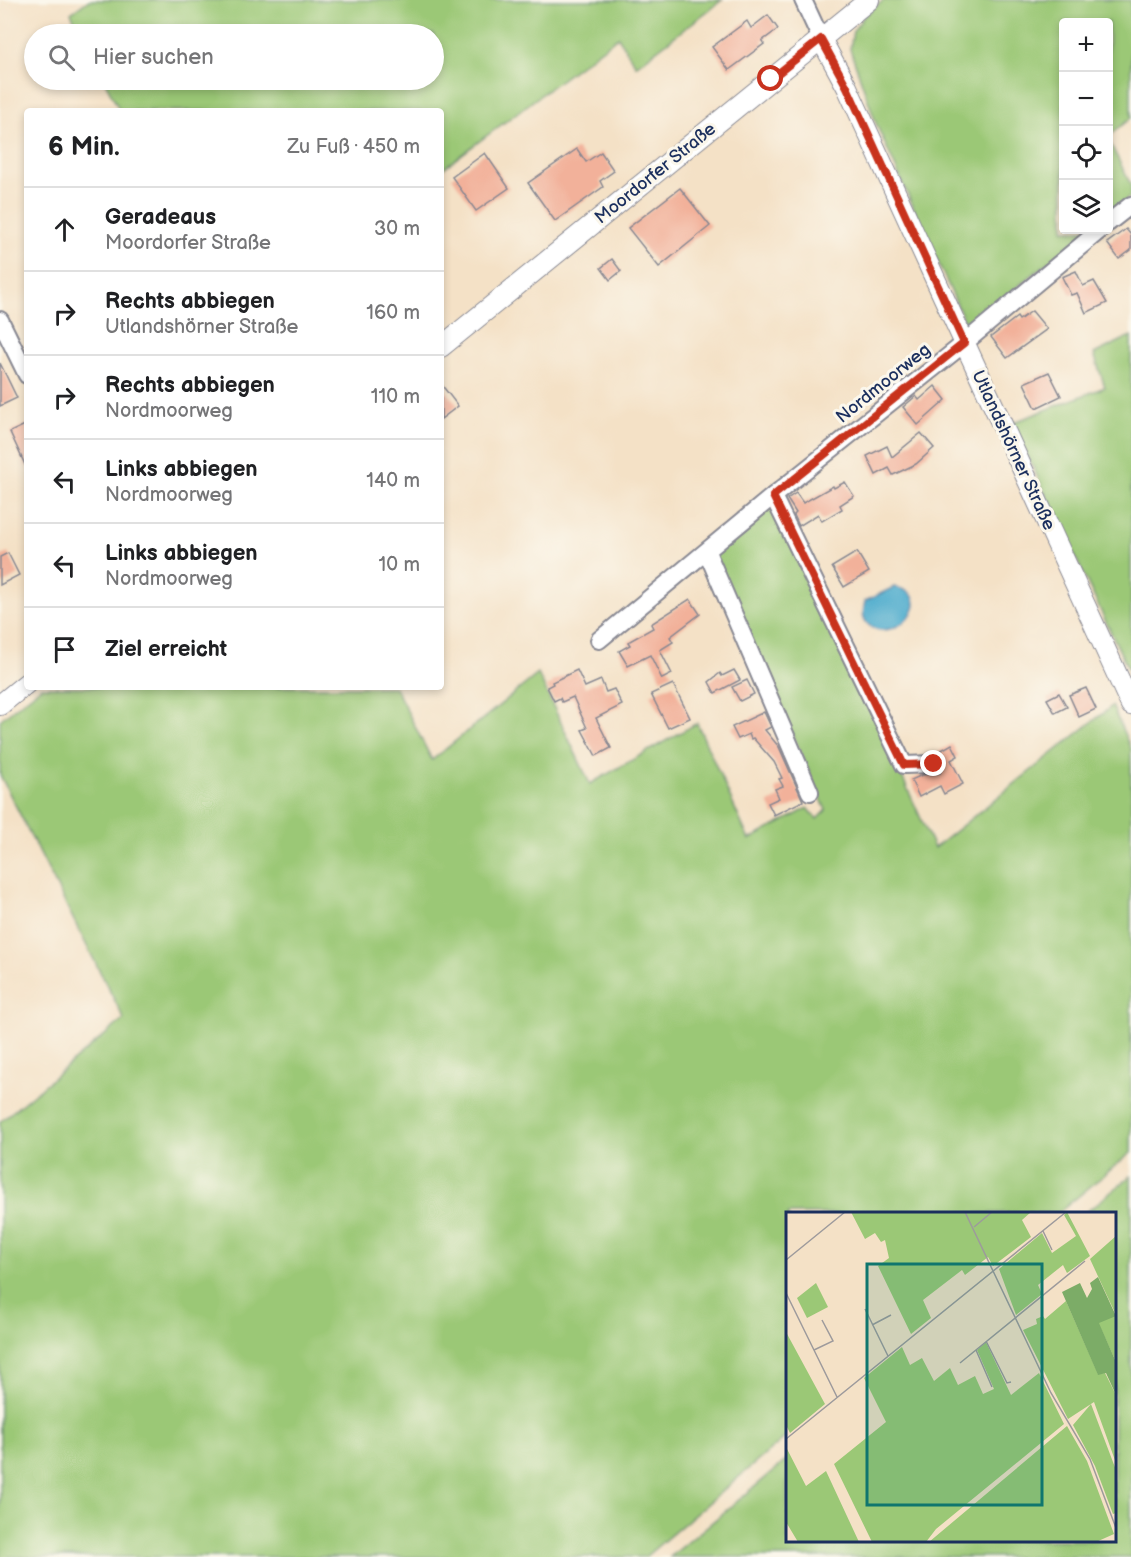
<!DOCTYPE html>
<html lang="de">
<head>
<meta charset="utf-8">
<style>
  body { margin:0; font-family:"Balsamiq Sans",sans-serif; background:#f6f6f6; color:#202124 }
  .controls { position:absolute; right:18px; top:18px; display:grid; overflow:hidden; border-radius:6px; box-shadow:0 3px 9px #0003 }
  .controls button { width:54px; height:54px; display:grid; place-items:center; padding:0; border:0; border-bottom:2px solid #e0e0e0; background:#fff; color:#202124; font:30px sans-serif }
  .stop { position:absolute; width:18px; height:18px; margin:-14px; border:4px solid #c8321e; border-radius:50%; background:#fff }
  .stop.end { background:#c8321e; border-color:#fff; box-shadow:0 2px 6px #0008 }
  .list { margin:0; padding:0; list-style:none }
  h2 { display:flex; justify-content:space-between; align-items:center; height:78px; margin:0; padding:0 24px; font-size:26px }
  h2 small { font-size:20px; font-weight:400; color:#757577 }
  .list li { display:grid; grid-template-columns:39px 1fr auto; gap:18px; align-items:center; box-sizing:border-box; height:84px; padding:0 24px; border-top:2px solid #e0e0e0 }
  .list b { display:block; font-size:22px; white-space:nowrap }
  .list p { margin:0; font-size:20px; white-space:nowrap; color:#757577 }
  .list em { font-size:20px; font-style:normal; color:#757577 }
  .icon { flex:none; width:33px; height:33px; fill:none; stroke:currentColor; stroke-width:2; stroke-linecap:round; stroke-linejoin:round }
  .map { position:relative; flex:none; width:1131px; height:1557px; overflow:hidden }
  .search { position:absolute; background:#fff; box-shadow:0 3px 9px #0003; left:24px; top:24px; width:420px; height:66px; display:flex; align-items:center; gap:15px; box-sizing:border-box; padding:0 21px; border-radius:33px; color:#757577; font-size:22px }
  .panel { position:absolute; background:#fff; box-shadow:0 3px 9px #0003; left:24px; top:108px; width:420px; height:582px; border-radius:6px }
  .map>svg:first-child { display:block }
  .green { fill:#9bc876; stroke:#5b7c6a; stroke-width:1.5 }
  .water { fill:#4eaccd; stroke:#346e96; stroke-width:1.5 }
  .building { fill:#f2b19a }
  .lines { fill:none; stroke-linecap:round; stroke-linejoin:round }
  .minor-casing { stroke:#888892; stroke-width:20 }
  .tertiary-casing { stroke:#888892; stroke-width:22 }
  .minor { stroke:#fff; stroke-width:16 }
  .tertiary { stroke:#fff; stroke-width:20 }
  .route { stroke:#c8321e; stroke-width:8 }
  .labels { text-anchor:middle; stroke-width:6; stroke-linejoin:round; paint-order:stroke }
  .street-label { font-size:18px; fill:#1b2f5e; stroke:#fbf7ec }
  .inset-road { fill:none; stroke:#9d9a9c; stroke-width:1.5 }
  .view { fill:#0f766e; fill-opacity:0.15; stroke:#0f766e; stroke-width:3 }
  .inset-edge { fill:none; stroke:#1b2f5e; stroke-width:3 }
</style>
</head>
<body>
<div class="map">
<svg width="1131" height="1557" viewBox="0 0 1131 1557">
  <rect width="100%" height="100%" fill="#fbf7ec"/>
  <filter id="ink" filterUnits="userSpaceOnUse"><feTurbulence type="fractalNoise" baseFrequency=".0167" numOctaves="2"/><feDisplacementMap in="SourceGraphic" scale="12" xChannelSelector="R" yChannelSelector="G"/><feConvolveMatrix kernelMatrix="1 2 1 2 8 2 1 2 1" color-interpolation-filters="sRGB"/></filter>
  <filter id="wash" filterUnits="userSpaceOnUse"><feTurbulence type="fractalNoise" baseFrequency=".008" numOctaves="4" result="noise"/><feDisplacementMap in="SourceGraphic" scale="24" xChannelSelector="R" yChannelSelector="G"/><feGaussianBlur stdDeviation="1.35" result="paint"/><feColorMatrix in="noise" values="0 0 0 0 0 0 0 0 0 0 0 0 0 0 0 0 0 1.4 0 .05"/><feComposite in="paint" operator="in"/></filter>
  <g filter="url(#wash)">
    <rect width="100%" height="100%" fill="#f4e1c6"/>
    <g class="green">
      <path d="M89 0H722L636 66 618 37 441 170V111H120L104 80H434V34H82L71 13Z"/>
      <path d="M884 0H1131V118L1109 136 1108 22H1064V230H1089L967 327 877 126 850 49 853 31 864 16Z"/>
      <path d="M1108 139 1131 185V196L1109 214Z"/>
      <path d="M1131 336V675L1012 423 1105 387 1094 354Z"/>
      <path d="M772 503 897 765 934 848 1112 706 1131 749V1153L1058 1213 788 1214 787 1436 645 1557H0V1122L124 1019 0 775V720L41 687H395L432 760 538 674 590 784 697 723 749 840 808 808 817 819 826 810 713 557 720 548Z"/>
      <path d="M1131 1176V1557H670L787 1460 788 1540H1114V1214L1085 1213Z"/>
    </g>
    <path class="water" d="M894 587C943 596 894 644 870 626 861 619 863 611 865 601Z"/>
    <g id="blocks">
      <g class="building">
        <path d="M768 15 778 29 762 41 764 44 729 70 712 47 747 21 751 28Z"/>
        <path d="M577 149 586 162 601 152 614 171 600 181 603 187 555 221 528 183Z"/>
        <path d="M485 153 509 188 476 211 452 177Z"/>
        <path d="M680 188 710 226 659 267 628 228Z"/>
        <path d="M1126 229 1131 235V250L1119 259 1107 243Z"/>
        <path d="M612 259 621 271 610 280 601 268Z"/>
        <path d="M1076 271 1083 286 1094 281 1107 303 1086 313 1077 293 1071 295 1062 277Z"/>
        <path d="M1032 311 1047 329 1007 358 991 337 1017 317 1019 320Z"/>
        <path d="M0 363 17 398 0 406Z"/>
        <path d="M1049 372 1061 396 1036 408 1024 383Z"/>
        <path d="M441 384 458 406 441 419Z"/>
        <path d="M935 386 946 400 918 425 903 407 916 396 919 400Z"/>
        <path d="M27 424V469L10 432Z"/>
        <path d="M921 433 934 448 916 464 893 475 889 468 876 475 867 456 887 446 892 457Z"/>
        <path d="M845 482 854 496 840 505 842 509 822 521 818 514 799 526 794 515 796 513 787 499 796 493 803 503 833 486 834 488Z"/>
        <path d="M857 552 869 572 844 587 832 567Z"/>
        <path d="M8 553 19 575 0 585V557Z"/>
        <path d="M690 599 700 614 670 637 673 642 660 650 672 674 662 679 650 655 628 666 619 651 630 645 628 642 653 628 651 624Z"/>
        <path d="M577 670 585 687 601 680 606 692 614 689 622 705 596 718 611 748 596 756 582 730 587 728 573 697 562 702 560 698 554 701 547 687 553 684 552 682Z"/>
        <path d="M734 670 740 680 715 693 709 682 720 673 722 676Z"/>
        <path d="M747 680 754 694 740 701 732 687Z"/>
        <path d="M673 684 690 718 668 728 651 694Z"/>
        <path d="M1086 688 1096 709 1079 717 1069 695Z"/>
        <path d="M1059 693 1067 707 1055 713 1047 699Z"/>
        <path d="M764 712 771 727 765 730 779 747 803 801 774 815 768 803 779 798 775 789 783 786 779 779 782 778 774 762 753 738 751 739 749 734 738 739 732 727Z"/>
        <path d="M952 744 958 756 951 760 963 784 944 794 940 786 919 797 911 780 922 775 940 773 944 763 938 752Z"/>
      </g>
    </g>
  </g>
  <g filter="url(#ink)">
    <use href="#blocks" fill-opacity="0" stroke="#888892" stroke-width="1.5"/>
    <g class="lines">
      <defs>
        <g id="minor">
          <path d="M803 0 821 39"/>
          <path d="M1108 223 1131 205"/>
          <path d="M0 320 27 375"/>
          <path d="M773 496 904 765 934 764"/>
          <path d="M707 552 810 792"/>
          <path d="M599 640 773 496 956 350 1100 230"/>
        </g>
        <g id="tertiary">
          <path d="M821 39 847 87 1131 705"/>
          <path d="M441 347 869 0"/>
          <path d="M0 705 27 683"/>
        </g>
      </defs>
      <use href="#minor" class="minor-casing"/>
      <use href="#tertiary" class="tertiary-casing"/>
      <use href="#minor" class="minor"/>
      <use href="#tertiary" class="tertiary"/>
    </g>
  </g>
  <g class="lines" filter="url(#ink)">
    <path class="route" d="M771 79 821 39 847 87 964 343 773 496 904 765 934 764"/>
  </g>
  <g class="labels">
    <g class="street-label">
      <text transform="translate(655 173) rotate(-39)" y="6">Moordorfer Straße</text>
      <text transform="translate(883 383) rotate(-39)" y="6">Nordmoorweg</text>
      <text transform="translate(1014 450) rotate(65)" y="6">Utlandshörner Straße</text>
    </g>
  </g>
  <g transform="translate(786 1212)">
    <rect width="330" height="330" fill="#f4e1c6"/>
    <path d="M65 0H245L236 8 245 25 207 54 202 45 179 63 176 58 137 88 145 106 125 122 92 54 103 46 99 28 95 30 89 21 79 27ZM281 0 304 44 281 61 277 53 252 73 256 82 230 103 213 57 256 21 266 41 290 24 278 3ZM330 24V150L312 110 330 103 304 47ZM30 71 42 95 21 106 11 86ZM280 89 312 162 319 161 330 183V251L308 190 282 207 237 118 251 112 250 107 257 104 259 107ZM0 120 39 192 4 221 0 213ZM200 130 225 183 253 161 278 212 150 317 140 330H86L48 252 100 210 78 166 116 135 124 153 136 146 148 169 164 156 172 173 189 164 197 182 208 177 191 138ZM305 192 330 258V301L327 302 309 254 287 213ZM281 214 301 249 328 322 310 330H143ZM0 235 20 274 40 259 73 330H12L0 310Z" fill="#9bc876"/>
    <path d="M312 65 330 104 313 111 330 150V183L320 161 312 163 276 80 294 71 301 86 306 77 304 71Z" fill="#7cac67"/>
    <path class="inset-road" d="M179 0 265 181 304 247 330 316M188 15 206 0M257 19 266 38M0 48 59 0M0 81 51 185M79 97 102 144M86 113 105 103M200 129 221 171 225 170M28 138 47 129 36 108M190 138 206 175M174 151 299 49M0 227 280 0"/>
    <path class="view" d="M81 52H256V293H81Z"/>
    <rect width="330" height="330" class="inset-edge"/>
  </g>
</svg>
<div class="controls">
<button>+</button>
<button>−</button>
<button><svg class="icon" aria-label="locate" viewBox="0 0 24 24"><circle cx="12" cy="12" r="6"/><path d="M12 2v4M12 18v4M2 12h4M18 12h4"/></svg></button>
<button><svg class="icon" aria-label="layers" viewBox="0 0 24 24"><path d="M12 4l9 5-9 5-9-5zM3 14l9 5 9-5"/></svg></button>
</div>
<div class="stop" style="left:771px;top:79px"></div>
<div class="stop end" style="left:934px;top:764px"></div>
<div class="search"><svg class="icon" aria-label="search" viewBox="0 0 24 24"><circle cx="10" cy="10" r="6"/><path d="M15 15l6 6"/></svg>Hier suchen</div>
<section class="panel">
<h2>6 Min.<small>Zu Fuß · 450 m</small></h2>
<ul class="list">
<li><svg class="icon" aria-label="ahead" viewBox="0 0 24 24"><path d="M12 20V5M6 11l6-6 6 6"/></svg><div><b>Geradeaus</b><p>Moordorfer Straße</p></div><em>30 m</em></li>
<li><svg class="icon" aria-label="right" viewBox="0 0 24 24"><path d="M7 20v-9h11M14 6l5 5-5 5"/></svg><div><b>Rechts abbiegen</b><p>Utlandshörner Straße</p></div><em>160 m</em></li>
<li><svg class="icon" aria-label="right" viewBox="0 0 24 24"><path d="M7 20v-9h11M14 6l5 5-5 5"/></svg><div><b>Rechts abbiegen</b><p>Nordmoorweg</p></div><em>110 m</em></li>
<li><svg class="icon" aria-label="left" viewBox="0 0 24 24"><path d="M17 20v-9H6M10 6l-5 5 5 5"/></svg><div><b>Links abbiegen</b><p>Nordmoorweg</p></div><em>140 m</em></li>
<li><svg class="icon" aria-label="left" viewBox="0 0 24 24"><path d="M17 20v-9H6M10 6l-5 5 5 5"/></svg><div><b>Links abbiegen</b><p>Nordmoorweg</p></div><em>10 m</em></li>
<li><svg class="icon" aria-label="arrive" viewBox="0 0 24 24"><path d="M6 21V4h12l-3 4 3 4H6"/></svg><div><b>Ziel erreicht</b></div></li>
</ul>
</section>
</div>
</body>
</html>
